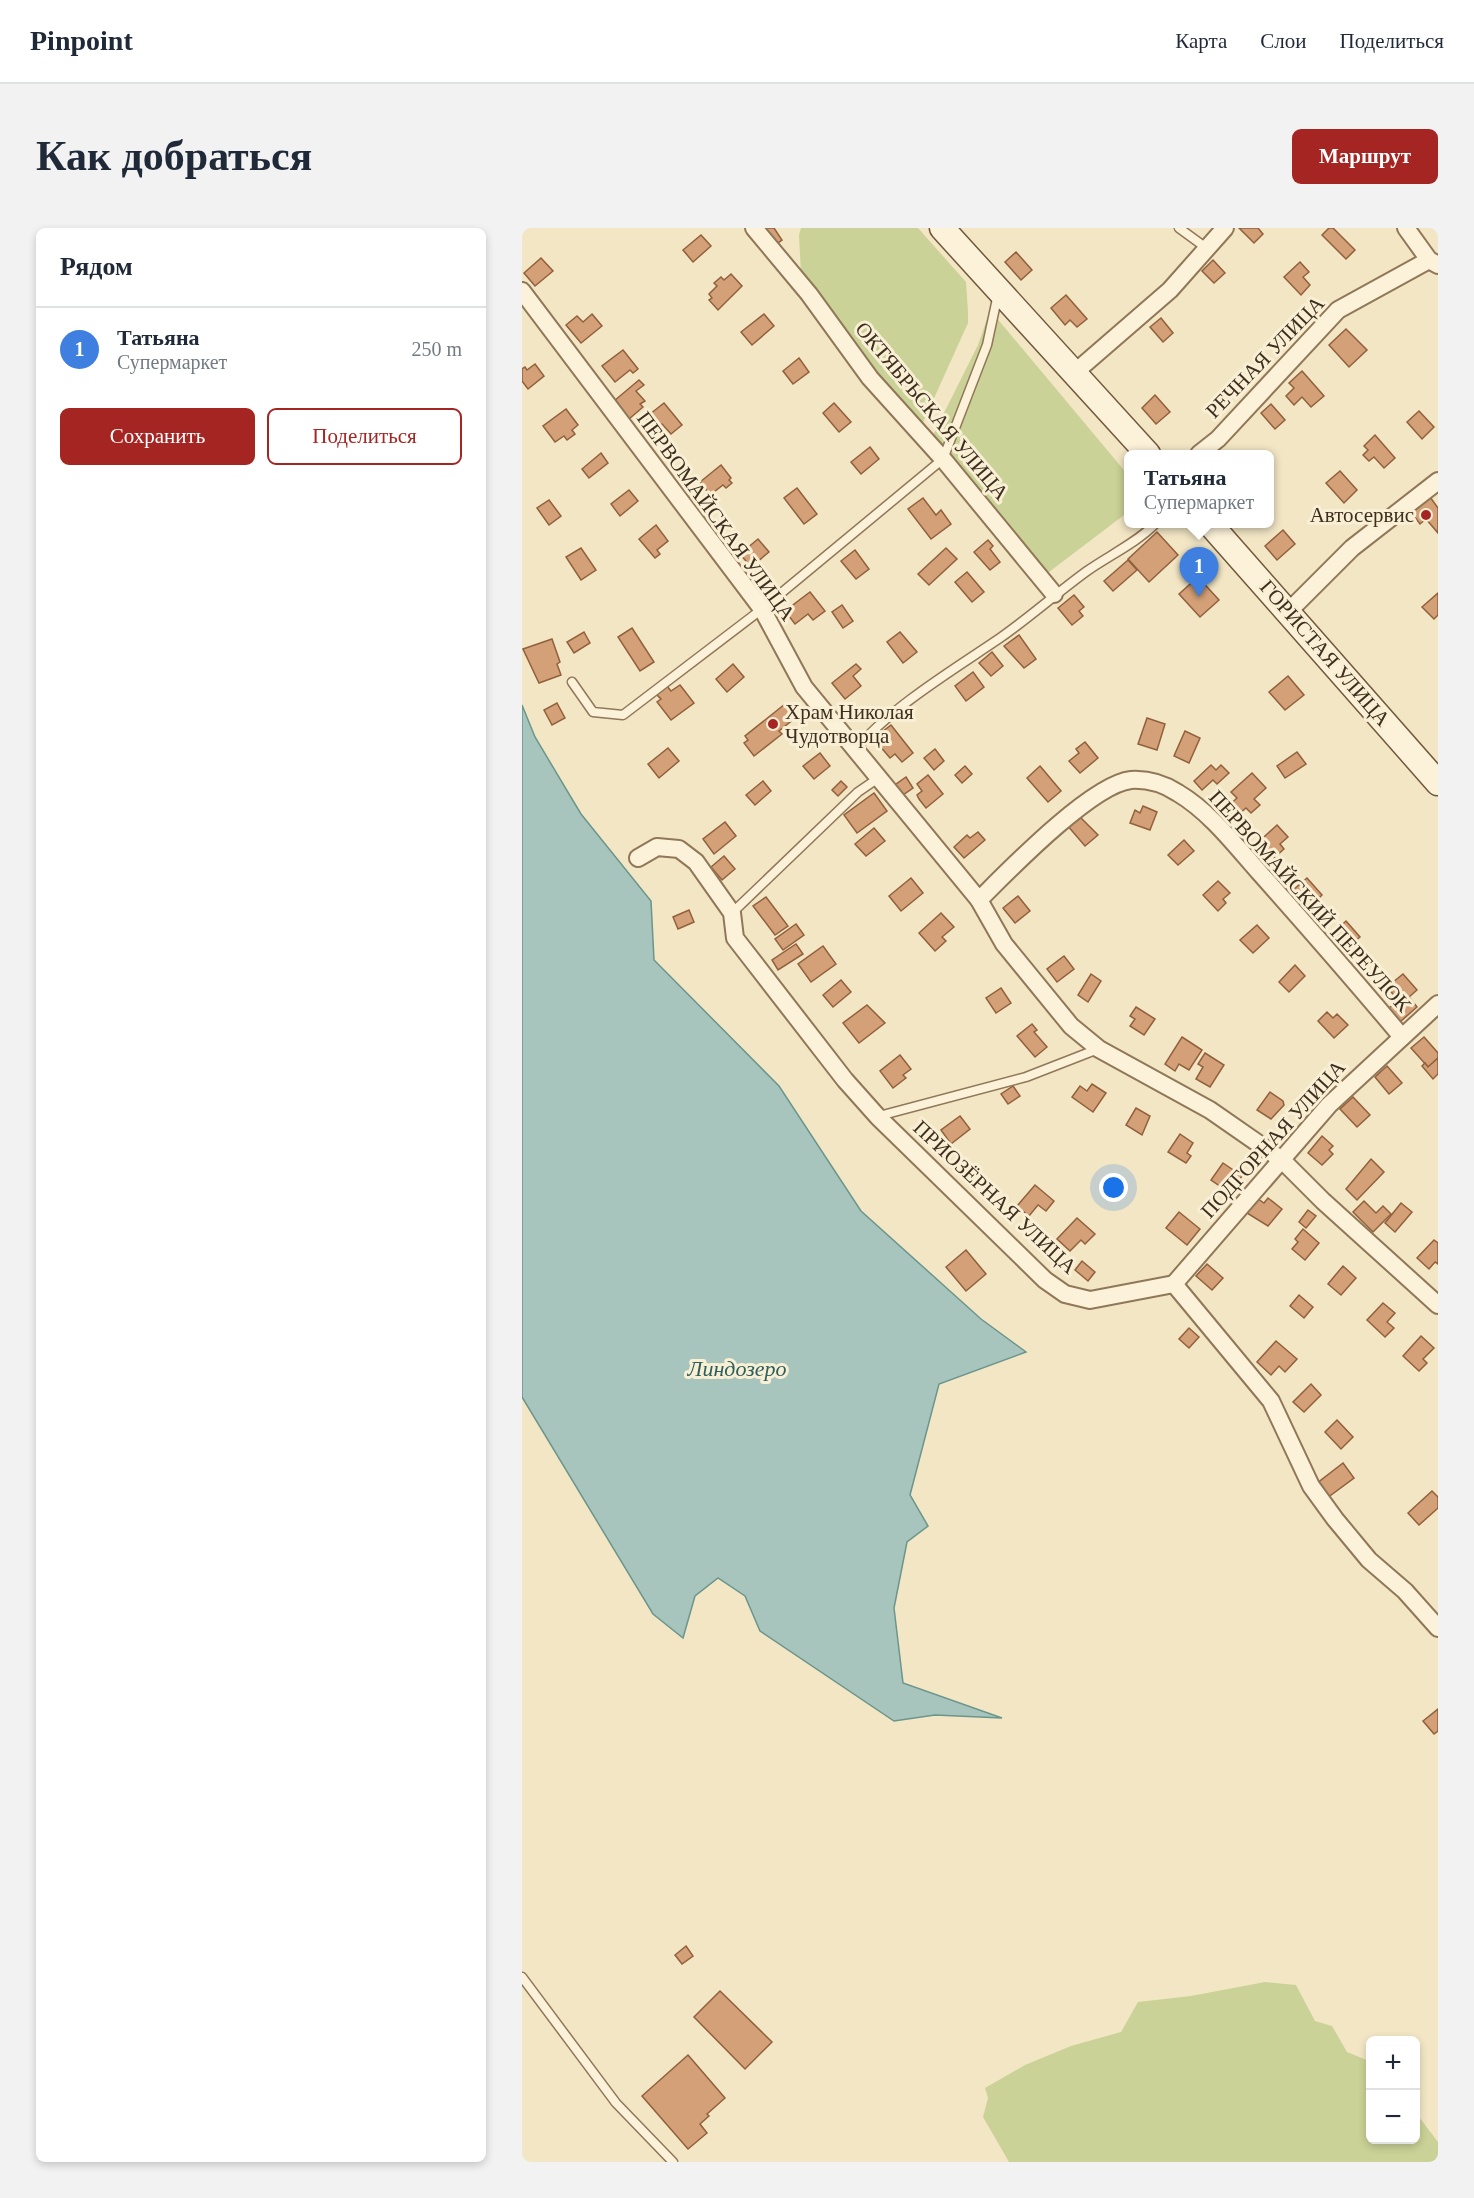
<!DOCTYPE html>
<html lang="ru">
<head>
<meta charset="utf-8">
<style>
  body { margin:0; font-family:"Times New Roman",serif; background:#f2f2f3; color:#1f2937 }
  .controls { position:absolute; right:18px; bottom:18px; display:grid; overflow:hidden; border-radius:9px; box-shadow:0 3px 9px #0003 }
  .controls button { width:54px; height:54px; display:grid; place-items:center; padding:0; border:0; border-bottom:2px solid #e0e1e3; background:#fff; color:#1f2937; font:30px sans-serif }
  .you { position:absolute; left:592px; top:960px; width:21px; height:21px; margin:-15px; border:4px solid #fff; border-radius:50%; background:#1a73e8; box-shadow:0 0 0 9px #1a73e833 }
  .badge { display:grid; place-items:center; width:39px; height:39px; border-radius:50%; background:#a52522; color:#fff; font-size:20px; font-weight:700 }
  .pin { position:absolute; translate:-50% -50px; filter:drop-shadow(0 2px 3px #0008) }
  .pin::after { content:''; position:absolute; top:32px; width:21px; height:18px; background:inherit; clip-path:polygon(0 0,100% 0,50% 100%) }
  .popup { position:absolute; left:602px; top:222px; width:150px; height:78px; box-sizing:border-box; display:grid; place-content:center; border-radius:9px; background:#fff; filter:drop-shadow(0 2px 4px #0005); font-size:20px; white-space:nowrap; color:#747a83 }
  .popup b { font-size:22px; color:#1f2937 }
  .popup::after { content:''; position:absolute; left:50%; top:100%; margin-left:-12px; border:12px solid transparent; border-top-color:#fff }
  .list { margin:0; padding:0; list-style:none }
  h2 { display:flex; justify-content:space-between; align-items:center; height:78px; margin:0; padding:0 24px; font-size:26px }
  h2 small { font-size:20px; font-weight:400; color:#747a83 }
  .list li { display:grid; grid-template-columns:39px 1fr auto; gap:18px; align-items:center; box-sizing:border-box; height:84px; padding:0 24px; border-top:2px solid #e0e1e3 }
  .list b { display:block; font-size:22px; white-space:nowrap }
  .list p { margin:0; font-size:20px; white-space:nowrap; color:#747a83 }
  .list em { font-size:20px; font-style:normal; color:#747a83 }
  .actions { display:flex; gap:12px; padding:18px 24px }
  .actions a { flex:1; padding:14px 0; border:2px solid #a52522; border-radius:9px; text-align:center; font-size:21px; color:#a52522 }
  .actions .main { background:#a52522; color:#fff }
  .map { position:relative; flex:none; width:916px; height:1934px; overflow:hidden; border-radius:9px }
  header { display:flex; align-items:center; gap:36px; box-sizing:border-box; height:84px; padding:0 30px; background:#fff; border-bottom:2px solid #e0e1e3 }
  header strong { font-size:28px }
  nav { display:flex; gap:33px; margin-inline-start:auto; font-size:21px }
  .intro { display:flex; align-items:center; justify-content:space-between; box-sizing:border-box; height:144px; padding:0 36px }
  h1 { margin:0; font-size:42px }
  .button { padding:15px 27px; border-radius:9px; background:#a52522; color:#fff; font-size:21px; font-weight:700 }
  main { display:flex; gap:36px; padding:0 36px }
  aside { flex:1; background:#fff; border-radius:9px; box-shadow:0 3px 9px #0003 }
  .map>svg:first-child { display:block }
  .green { fill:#cad297 }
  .water { fill:#a7c5bd; stroke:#6c958c; stroke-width:1.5 }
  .building { fill:#d4a077; stroke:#91603c; stroke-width:1.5 }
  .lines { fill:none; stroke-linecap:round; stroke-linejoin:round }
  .lane-casing { stroke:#907758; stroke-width:11 }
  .street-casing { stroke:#907758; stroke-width:20 }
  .secondary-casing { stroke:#71583c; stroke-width:27 }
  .lane { stroke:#fcf2d9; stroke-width:8 }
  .street { stroke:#fcf2d9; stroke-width:16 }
  .secondary { stroke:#fcf2d9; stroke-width:24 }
  .poi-dot { fill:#a52522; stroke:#f9efd5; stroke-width:2 }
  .labels { text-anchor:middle; stroke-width:6; stroke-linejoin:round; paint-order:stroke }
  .street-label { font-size:21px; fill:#3e2e1e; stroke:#f9efd5 }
  .poi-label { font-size:21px; fill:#3e2e1e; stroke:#f9efd5; text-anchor:end }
  .water-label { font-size:22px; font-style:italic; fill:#2c5f5d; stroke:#f9efd5 }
</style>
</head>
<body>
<header>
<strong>Pinpoint</strong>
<nav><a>Карта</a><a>Слои</a><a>Поделиться</a></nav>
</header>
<div class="intro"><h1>Как добраться</h1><a class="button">Маршрут</a></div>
<main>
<aside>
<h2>Рядом<small></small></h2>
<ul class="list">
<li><span class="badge" style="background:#3f7fe0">1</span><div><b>Татьяна</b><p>Супермаркет</p></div><em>250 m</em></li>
</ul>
<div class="actions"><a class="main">Сохранить</a><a>Поделиться</a></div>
</aside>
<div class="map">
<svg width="916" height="1934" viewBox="0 0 916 1934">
  <rect width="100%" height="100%" fill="#f2e6c5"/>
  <g class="green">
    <path d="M279 0H396L444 54 446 84V95L394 210 280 65 277 7Z"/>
    <path d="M468 82 606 247V284L527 344 518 345 410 209 456 117Z"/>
    <path d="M743 1754 774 1757 793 1793 810 1798 825 1824 847 1833 848 1912H894V1885L916 1914V1934H487L461 1889 466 1870 463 1860 503 1837 549 1818 599 1804 616 1774 669 1768Z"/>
  </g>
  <path class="water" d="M0 477 13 509 59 586 129 673 132 732 257 858 339 983 459 1091 504 1124 417 1156 388 1267 406 1298 385 1314 372 1380 381 1455 480 1490 413 1487 372 1493 238 1403 223 1368 196 1350 173 1368 161 1410 131 1386 0 1169Z"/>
  <g class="building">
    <path d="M243 0H252L260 12 252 18 241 2Z"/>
    <path d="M717 0H736L741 6 732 15Z"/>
    <path d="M807 0H811L833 22 824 31 800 7Z"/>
    <path d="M179 7 189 18 171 34 161 22Z"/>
    <path d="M494 24 510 42 499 52 483 34Z"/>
    <path d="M19 30 31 43 13 58 2 45Z"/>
    <path d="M691 32 703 45 692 55 680 43Z"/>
    <path d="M778 34 787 44 781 49 788 57 779 67 762 49Z"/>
    <path d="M209 46 220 58 196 82 187 72 190 70 187 66 195 58 192 55 199 49 202 52Z"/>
    <path d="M544 67 565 91 555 99 548 92 543 97 529 80Z"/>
    <path d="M70 86 80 98 59 115 44 97 55 88 61 94Z"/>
    <path d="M242 86 252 98 230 117 219 104Z"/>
    <path d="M639 90 651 105 641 114 628 99Z"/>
    <path d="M824 101 845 122 827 139 807 117Z"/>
    <path d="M101 122 116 141 111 145 108 142 93 154 80 138Z"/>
    <path d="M277 130 287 144 271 156 261 143Z"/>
    <path d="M13 136 22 148 6 161 0 153V141L3 139 5 142Z"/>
    <path d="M780 143 802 168 789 179 780 169 772 177 764 168 772 160 767 155Z"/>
    <path d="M117 152 122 157 114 163 123 173 118 176 121 179 107 191 92 173Z"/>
    <path d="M633 167 648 184 634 196 620 180Z"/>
    <path d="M142 175 160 197 149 206 140 196 133 202 123 190Z"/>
    <path d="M312 175 329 194 317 204 301 185Z"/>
    <path d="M749 176 763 192 753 201 739 185Z"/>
    <path d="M44 181 56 197 50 202 53 206 45 212 42 208 33 214 21 198Z"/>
    <path d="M897 183 912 199 900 211 885 194Z"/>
    <path d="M853 207 873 230 862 240 852 229 847 233 841 227 846 222 842 218Z"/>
    <path d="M348 219 357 231 339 246 329 234Z"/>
    <path d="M79 225 86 235 67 250 60 241Z"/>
    <path d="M199 237 209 250 207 252 210 255 204 260 201 257 188 267 178 254Z"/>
    <path d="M818 243 835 262 822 275 804 255Z"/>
    <path d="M275 260 295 286 282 296 262 270Z"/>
    <path d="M107 262 116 273 98 288 89 276Z"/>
    <path d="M908 269 916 280V305L904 291 898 296 889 284Z"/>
    <path d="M401 270 414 287 419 282 429 296 409 311 386 281Z"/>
    <path d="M27 272 39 288 27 297 15 280Z"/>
    <path d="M134 297 146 313 135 322 138 326 133 330 117 311Z"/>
    <path d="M761 302 773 316 755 332 743 318Z"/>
    <path d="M635 304 656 327 627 354 606 331Z"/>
    <path d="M236 311 247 324 229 339 218 326Z"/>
    <path d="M466 312 471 318 468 321 478 334 468 342 452 324Z"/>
    <path d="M59 320 74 342 59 352 44 329Z"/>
    <path d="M424 320 435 331 407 357 396 346Z"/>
    <path d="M333 322 347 341 334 351 319 333Z"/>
    <path d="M606 332 615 342 591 363 582 353Z"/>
    <path d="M445 344 462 364 450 374 433 354Z"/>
    <path d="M676 349 697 372 678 389 657 366Z"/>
    <path d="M288 364 303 383 291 392 286 386 273 396 263 383Z"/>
    <path d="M916 365V387L912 391 900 379Z"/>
    <path d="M552 367 562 379 557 383 561 388 550 397 536 380Z"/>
    <path d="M320 377 331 393 321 400 310 384Z"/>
    <path d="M110 400 132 434 118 443 96 409Z"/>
    <path d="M62 404 68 415 52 425 45 414Z"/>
    <path d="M378 404 395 424 381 435 365 414Z"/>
    <path d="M497 407 514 431 502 440 482 418Z"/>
    <path d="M30 411 38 434 35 436 39 447 17 455 1 421Z"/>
    <path d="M470 424 481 438 469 448 457 435Z"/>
    <path d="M211 436 222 449 205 464 194 451Z"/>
    <path d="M334 436 339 441 331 448 339 458 323 471 310 455Z"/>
    <path d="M451 444 462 459 444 473 433 458Z"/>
    <path d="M766 448 782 467 763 482 747 464Z"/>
    <path d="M158 457 172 475 149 492 135 474 139 471 134 466 145 458 149 463Z"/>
    <path d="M35 475 43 490 30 497 22 482Z"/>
    <path d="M263 476 273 490 257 503 260 506 232 528 222 515 226 512 223 508Z"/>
    <path d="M625 490 643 496 635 522 616 516Z"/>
    <path d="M369 497 391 525 380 534 373 526 368 530 357 517 361 513 356 507Z"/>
    <path d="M663 503 678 510 667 535 652 528Z"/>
    <path d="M563 514 576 530 558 545 547 533 557 525 554 521Z"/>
    <path d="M146 520 157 533 137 550 126 536Z"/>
    <path d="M413 521 422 533 412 542 402 530Z"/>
    <path d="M775 524 784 536 763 550 755 538Z"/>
    <path d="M298 525 308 538 292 551 281 538Z"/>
    <path d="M689 537 694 542 699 537 707 545 695 556 691 552 680 562 672 553Z"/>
    <path d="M443 538 450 546 440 555 433 547Z"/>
    <path d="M518 538 539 563 526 574 505 550Z"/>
    <path d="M730 545 744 560 732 571 738 577 729 585 724 580 710 592 702 582 715 570 709 564Z"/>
    <path d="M406 547 421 566 404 580 397 571 395 567 400 563 395 556Z"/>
    <path d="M384 549 391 560 378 569 370 559Z"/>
    <path d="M241 553 249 563 233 577 224 567Z"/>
    <path d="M319 553 325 559 316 568 310 562Z"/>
    <path d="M352 565 365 583 335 605 322 587Z"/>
    <path d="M621 578 635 584 628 602 608 595 613 582 618 585Z"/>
    <path d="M556 587 576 607 563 618 545 597Z"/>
    <path d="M203 594 214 608 192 626 181 611Z"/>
    <path d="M755 597 766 609 758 616 762 621 752 630 748 625 741 632 730 620Z"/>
    <path d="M352 600 363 613 344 628 333 616Z"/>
    <path d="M456 604 463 612 442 630 432 619 445 607 448 610Z"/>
    <path d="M662 612 672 623 656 637 646 627Z"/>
    <path d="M202 628 213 641 200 652 189 639Z"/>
    <path d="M389 650 401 665 379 683 367 668Z"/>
    <path d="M785 650 800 667 792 675 785 668 780 672 771 662Z"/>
    <path d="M696 653 708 665 701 671 704 675 696 683 681 667Z"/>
    <path d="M496 668 508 683 493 695 481 680Z"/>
    <path d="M244 669 266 698 253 707 231 678Z"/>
    <path d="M167 682 172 694 156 701 151 689Z"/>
    <path d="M419 685 432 699 420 709 424 713 413 723 397 705Z"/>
    <path d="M824 693 838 709 831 715 828 711 821 717 810 706Z"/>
    <path d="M274 696 282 707 261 722 253 711Z"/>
    <path d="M735 697 747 710 731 725 718 712Z"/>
    <path d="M274 716 281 726 256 742 250 732Z"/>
    <path d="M301 718 314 736 289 754 276 736Z"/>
    <path d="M542 728 552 741 535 754 525 741Z"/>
    <path d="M773 737 783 748 767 764 757 754Z"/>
    <path d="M569 746 579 753 566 774 556 767Z"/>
    <path d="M881 746 895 762 887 769 895 779 878 794 866 781 876 772 865 759Z"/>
    <path d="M319 752 329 764 311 779 301 767Z"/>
    <path d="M479 760 489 775 474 785 464 770Z"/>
    <path d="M345 777 363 795 337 815 321 795Z"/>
    <path d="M614 779 633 791 622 807 608 798 613 791 608 788Z"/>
    <path d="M805 784 811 790 815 786 826 797 812 810 796 793Z"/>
    <path d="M510 796 515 802 512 804 525 819 513 829 495 808Z"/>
    <path d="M660 809 680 822 667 842 657 836 653 843 643 836Z"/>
    <path d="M902 809 916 825V830L906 839 889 820Z"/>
    <path d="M683 825 702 837 688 859 674 851 681 839 676 836Z"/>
    <path d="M378 827 389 841 381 847 384 850 371 860 358 843Z"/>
    <path d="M916 830V846L911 851 900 838 903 835 906 839Z"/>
    <path d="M865 838 880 855 867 866 853 849Z"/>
    <path d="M570 856 584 865 571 884 550 869 558 858 565 863Z"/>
    <path d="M491 858 498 868 486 876 479 866Z"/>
    <path d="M748 864 761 873 762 877 749 891 735 882Z"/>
    <path d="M831 869 848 887 835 899 818 881Z"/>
    <path d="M614 880 628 888 620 907 604 897Z"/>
    <path d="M438 888 448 901 429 916 419 902Z"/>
    <path d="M658 906 671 915 665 925 669 928 664 935 646 924Z"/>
    <path d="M800 908 811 918 807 922 811 926 800 937 786 925Z"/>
    <path d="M849 931 862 944 835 972 824 961Z"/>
    <path d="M701 935 720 948 708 965 689 952Z"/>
    <path d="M513 957 532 973 524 983 516 977 507 988 495 978Z"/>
    <path d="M746 970 760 981 746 998 725 985 736 971 742 975Z"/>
    <path d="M842 973 854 985 861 978 869 986 851 1004 831 984Z"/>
    <path d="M879 975 890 984 873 1004 863 995Z"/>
    <path d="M786 982 794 988 784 1000 777 994Z"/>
    <path d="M657 984 678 1001 665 1017 644 1000Z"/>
    <path d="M555 990 573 1006 563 1016 559 1012 548 1023 535 1011Z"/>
    <path d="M781 1001 797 1015 783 1032 770 1021 776 1014 773 1011Z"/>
    <path d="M912 1012 916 1015V1036L913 1034 907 1041 895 1030Z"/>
    <path d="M444 1022 464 1046 444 1063 424 1039Z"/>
    <path d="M560 1033 573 1044 566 1053 553 1042Z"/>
    <path d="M685 1036 701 1050 690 1062 674 1048Z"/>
    <path d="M821 1038 834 1050 819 1067 806 1056Z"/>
    <path d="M777 1067 791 1079 782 1090 768 1078Z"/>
    <path d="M861 1075 873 1085 865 1094 872 1100 863 1109 845 1092Z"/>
    <path d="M667 1100 677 1109 667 1120 657 1111Z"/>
    <path d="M899 1108 912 1120 901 1131 905 1135 897 1143 881 1128Z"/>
    <path d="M754 1113 775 1131 763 1144 757 1138 749 1147 735 1134Z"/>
    <path d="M789 1156 799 1167 782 1184 771 1174Z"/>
    <path d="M815 1192 831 1209 819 1221 803 1204Z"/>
    <path d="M821 1235 832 1250 805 1270 794 1256Z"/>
    <path d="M910 1263 916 1269V1280L897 1297 886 1285Z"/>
    <path d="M916 1481V1503L912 1506 901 1493Z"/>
    <path d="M164 1718 171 1728 160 1736 153 1727Z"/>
    <path d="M198 1763 250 1814 223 1841 172 1789Z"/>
    <path d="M166 1827 203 1870 185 1886 187 1888 178 1896 185 1905 166 1921 120 1868Z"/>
  </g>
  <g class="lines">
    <defs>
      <g id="lane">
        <path d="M657 0 683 19"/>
        <path d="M50 454 71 484 101 487 240 381 421 231 465 117 476 66"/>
        <path d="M333 522C369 479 431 442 478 410 508 389 536 364 565 343 588 327 614 315 633 296"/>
        <path d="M210 685 336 564 355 551"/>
        <path d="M357 888 504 849 576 821"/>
        <path d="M0 1749 94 1875 151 1934"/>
      </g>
      <g id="street">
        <path d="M232 0 287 66 348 150 421 231 532 366"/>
        <path d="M884 0 907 32 916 37"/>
        <path d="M0 63 240 381 282 459 457 672 482 716 549 798 577 821 688 882 760 932 801 973 916 1077"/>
        <path d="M551 146 648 62 703 0"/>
        <path d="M677 226 696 211 816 82 907 32"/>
        <path d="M767 383 830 320 916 253"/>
        <path d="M116 630 135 619 157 621 174 634 210 685 213 710 323 852 356 889 523 1052 543 1066 568 1072 652 1056"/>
        <path d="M457 672C486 643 570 556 609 552 625 551 642 556 656 565 688 584 713 617 737 644 785 698 833 753 880 809"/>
        <path d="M652 1056 749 1173 789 1258 813 1291 847 1332 883 1363 916 1400"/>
        <path d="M652 1056 807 877 916 776"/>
      </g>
      <g id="secondary">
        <path d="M420 0 626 226"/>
        <path d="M688 296 916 555"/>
      </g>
    </defs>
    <use href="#lane" class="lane-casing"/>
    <use href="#street" class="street-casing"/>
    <use href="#secondary" class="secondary-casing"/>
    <use href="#lane" class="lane"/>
    <use href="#street" class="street"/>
    <use href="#secondary" class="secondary"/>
  </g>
  <g class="poi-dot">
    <circle cx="904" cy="287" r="6"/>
    <circle cx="251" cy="496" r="6"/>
  </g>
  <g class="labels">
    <g class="street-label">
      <text transform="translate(743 129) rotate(-46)" y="7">РЕЧНАЯ УЛИЦА</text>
      <text transform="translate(410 183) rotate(50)" y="7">ОКТЯБРЬСКАЯ УЛИЦА</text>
      <text transform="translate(194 288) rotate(54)" y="7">ПЕРВОМАЙСКАЯ УЛИЦА</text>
      <text transform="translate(803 425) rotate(49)" y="7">ГОРИСТАЯ УЛИЦА</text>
      <text transform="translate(788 673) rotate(48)" y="7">ПЕРВОМАЙСКИЙ ПЕРЕУЛОК</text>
      <text transform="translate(751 911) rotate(-48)" y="7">ПОДГОРНАЯ УЛИЦА</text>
      <text transform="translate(473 969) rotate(43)" y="7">ПРИОЗЁРНАЯ УЛИЦА</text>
    </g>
    <g class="poi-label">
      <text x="892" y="294">Автосервис</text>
      <text x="263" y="491" text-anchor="start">Храм Николая<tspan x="263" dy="24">Чудотворца</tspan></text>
    </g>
    <g class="water-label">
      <text x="215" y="1148">Линдозеро</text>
    </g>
  </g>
</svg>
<div class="controls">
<button>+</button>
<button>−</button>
</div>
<div class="you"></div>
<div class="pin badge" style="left:677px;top:369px;background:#3f7fe0">1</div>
<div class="popup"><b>Татьяна</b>Супермаркет</div>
</div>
</main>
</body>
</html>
